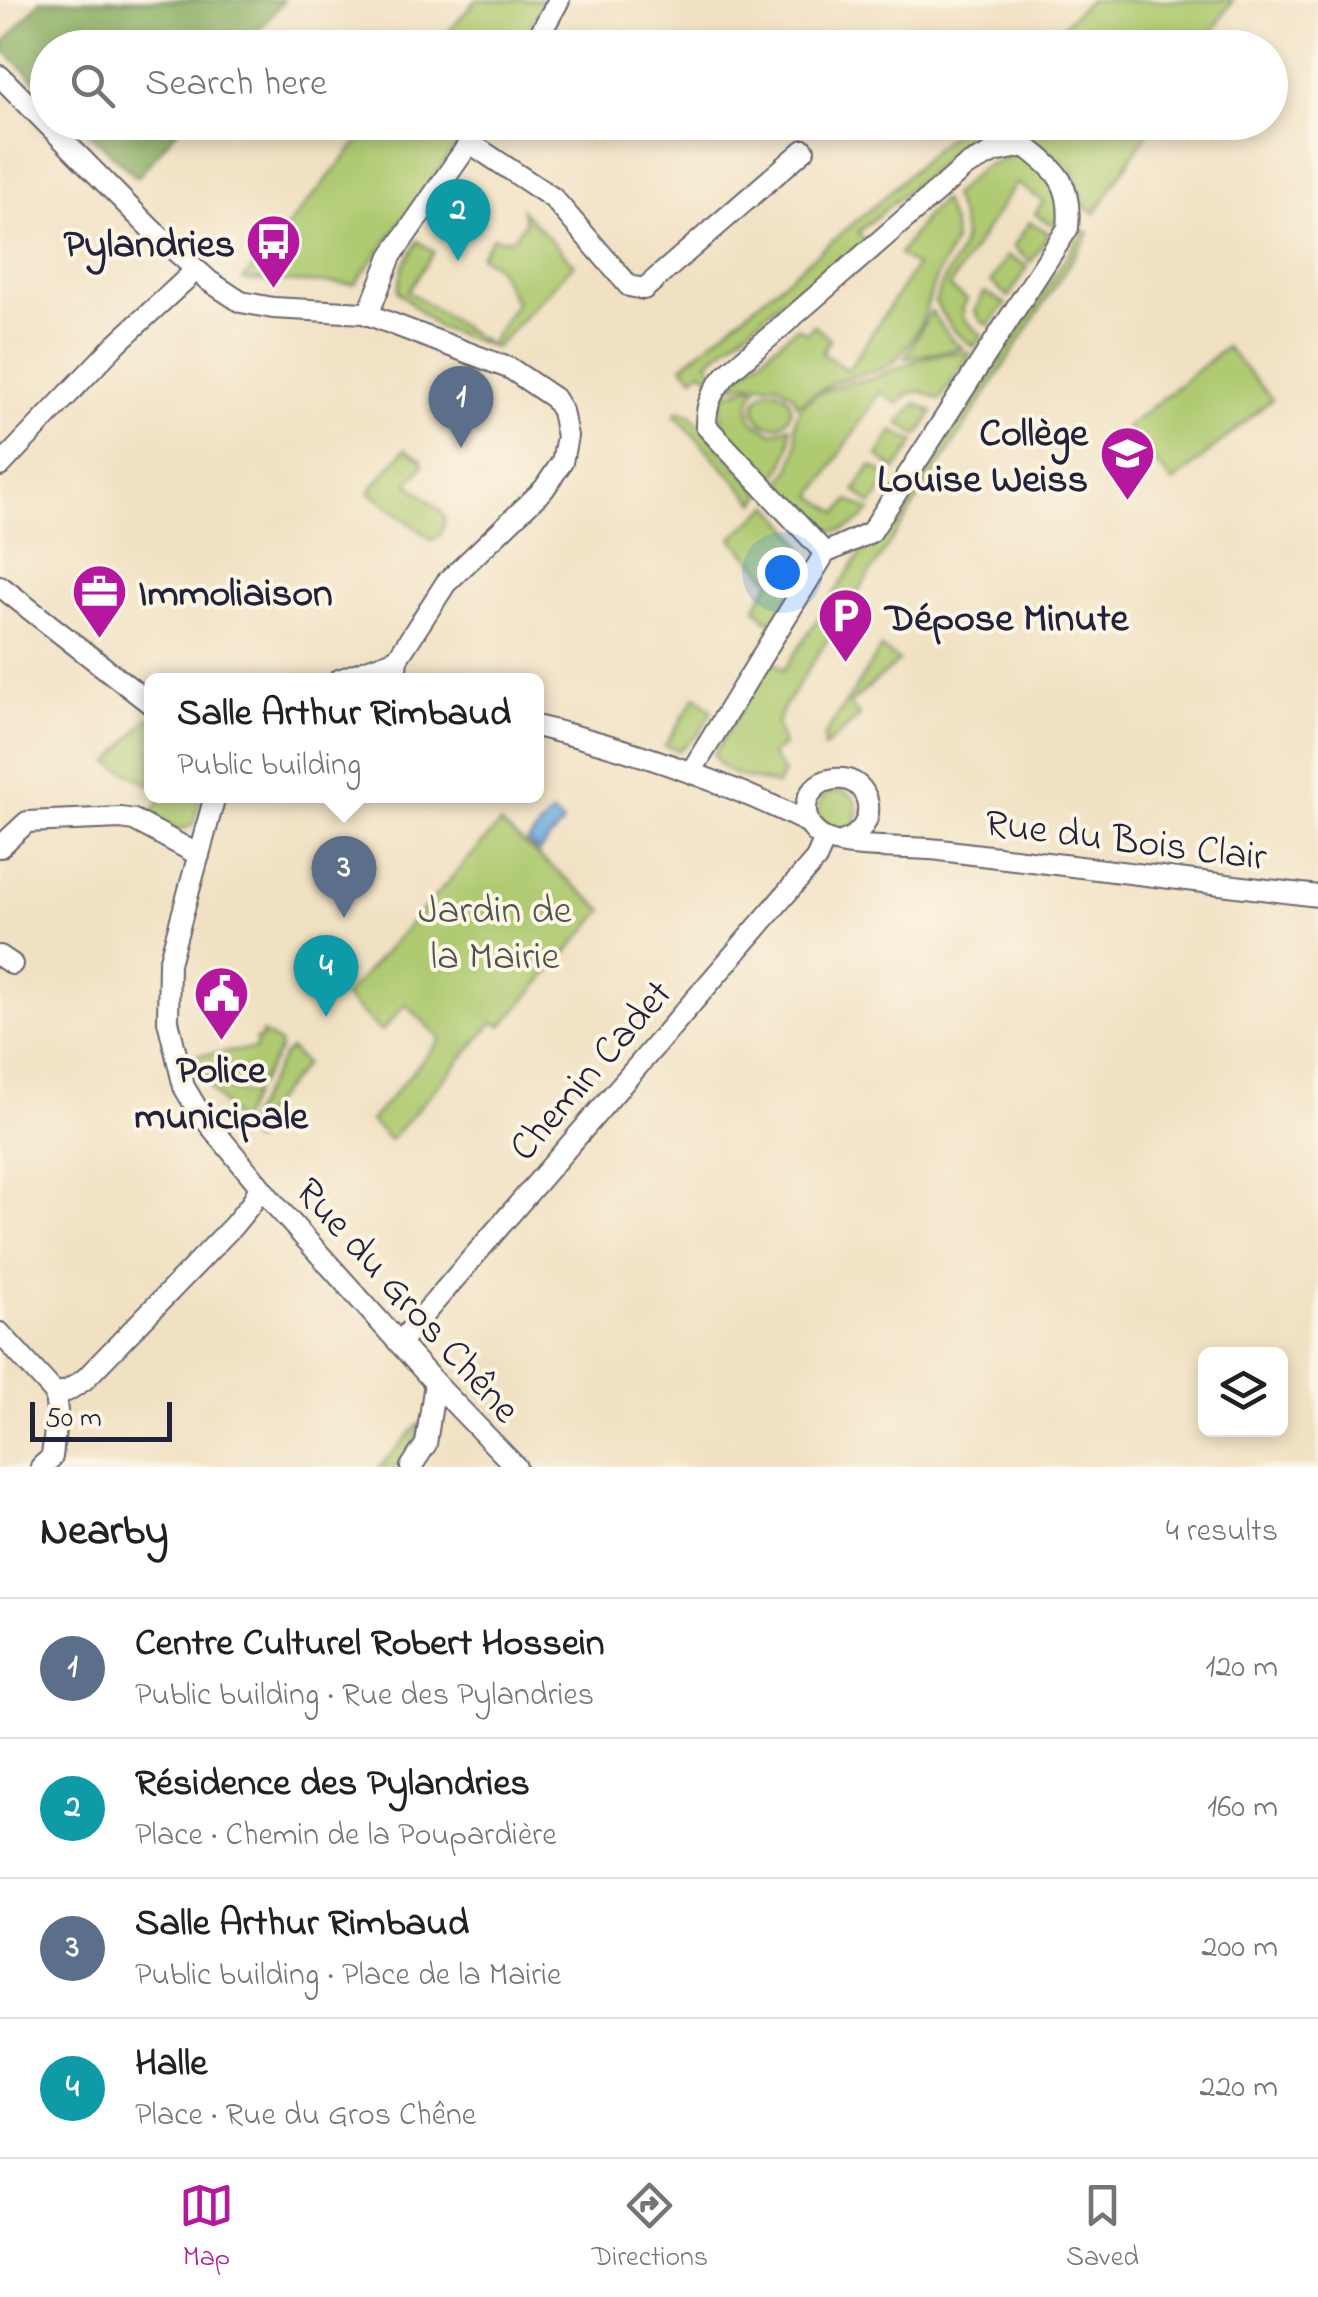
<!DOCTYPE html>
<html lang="en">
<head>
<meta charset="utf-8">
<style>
  body { margin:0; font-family:"Indie Flower",sans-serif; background:#f6f6f6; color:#202124 }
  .controls { position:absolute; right:30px; bottom:30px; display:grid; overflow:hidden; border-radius:15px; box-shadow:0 5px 15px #0003 }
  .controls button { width:90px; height:90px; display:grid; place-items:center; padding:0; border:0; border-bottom:2px solid #e0e0e0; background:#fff; color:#202124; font:50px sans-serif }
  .scale { position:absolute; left:30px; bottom:25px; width:142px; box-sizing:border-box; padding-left:10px; border:5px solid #22223b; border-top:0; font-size:28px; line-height:35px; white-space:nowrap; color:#22223b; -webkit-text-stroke:8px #fcf5e5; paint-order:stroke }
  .you { position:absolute; left:782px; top:572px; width:35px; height:35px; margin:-25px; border:8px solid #fff; border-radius:50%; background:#1a73e8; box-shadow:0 0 0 15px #1a73e833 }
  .badge { display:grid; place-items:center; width:65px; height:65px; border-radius:50%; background:#b5179e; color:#fff; font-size:32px; font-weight:700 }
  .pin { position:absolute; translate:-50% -82px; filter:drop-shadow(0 2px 5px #0008) }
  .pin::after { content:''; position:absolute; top:52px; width:35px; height:30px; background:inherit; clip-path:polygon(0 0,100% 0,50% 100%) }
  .popup { position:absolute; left:144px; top:673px; width:400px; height:130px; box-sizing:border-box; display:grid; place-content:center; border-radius:15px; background:#fff; filter:drop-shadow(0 2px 8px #0005); font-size:32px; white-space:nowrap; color:#757577 }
  .popup b { font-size:38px; color:#202124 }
  .popup::after { content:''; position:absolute; left:50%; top:100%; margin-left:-20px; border:20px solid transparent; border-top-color:#fff }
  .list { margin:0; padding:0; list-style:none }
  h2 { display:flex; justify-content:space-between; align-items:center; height:130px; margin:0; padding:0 40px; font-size:42px }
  h2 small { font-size:32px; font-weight:400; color:#757577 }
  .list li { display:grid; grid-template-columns:65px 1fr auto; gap:30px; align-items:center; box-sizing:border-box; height:140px; padding:0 40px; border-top:2px solid #e0e0e0 }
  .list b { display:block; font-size:38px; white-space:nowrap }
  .list p { margin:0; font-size:32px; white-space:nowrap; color:#757577 }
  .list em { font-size:32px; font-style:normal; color:#757577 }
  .icon { flex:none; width:55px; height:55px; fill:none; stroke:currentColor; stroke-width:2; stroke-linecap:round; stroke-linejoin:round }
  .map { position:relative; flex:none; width:1318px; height:1467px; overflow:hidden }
  .search { position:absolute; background:#fff; box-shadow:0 5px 15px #0003; left:30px; right:30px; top:30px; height:110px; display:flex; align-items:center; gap:25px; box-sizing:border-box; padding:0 35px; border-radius:55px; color:#757577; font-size:38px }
  .sheet { height:690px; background:#fff }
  nav { display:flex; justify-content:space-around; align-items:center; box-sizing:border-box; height:140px; border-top:2px solid #e0e0e0; background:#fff; font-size:28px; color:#757577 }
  nav a { display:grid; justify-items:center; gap:5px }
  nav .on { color:#b5179e }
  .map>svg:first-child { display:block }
  .green { fill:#afca71; stroke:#687656; stroke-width:2.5 }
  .forest { fill:#8bae63; stroke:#56684f; stroke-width:2.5 }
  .water { fill:#6caade; stroke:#47668c; stroke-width:2.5 }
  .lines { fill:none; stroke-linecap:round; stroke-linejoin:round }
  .minor-casing { stroke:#6a656b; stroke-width:24 }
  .minor { stroke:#fff; stroke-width:20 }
  .labels { text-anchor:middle; stroke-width:8; stroke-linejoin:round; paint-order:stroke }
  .poi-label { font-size:40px; font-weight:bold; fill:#22223b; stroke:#fcf5e5; text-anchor:end }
  .street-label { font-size:40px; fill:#22223b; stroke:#fcf5e5 }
  .park-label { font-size:40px; fill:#4c544b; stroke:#fcf5e5 }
</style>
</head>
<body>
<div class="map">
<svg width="1318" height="1467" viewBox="0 0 1318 1467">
  <rect width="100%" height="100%" fill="#fcf5e5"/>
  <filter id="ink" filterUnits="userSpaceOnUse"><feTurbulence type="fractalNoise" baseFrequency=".01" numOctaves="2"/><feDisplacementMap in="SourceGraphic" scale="20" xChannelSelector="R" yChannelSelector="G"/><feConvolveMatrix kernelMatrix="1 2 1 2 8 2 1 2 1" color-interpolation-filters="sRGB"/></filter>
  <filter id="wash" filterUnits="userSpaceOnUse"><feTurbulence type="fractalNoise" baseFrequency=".0048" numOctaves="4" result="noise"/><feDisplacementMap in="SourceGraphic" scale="40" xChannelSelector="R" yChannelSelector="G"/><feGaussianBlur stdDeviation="2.25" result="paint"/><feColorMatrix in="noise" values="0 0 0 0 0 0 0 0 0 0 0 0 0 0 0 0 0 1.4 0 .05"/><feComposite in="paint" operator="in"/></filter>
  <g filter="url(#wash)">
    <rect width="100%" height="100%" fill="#f1e1c3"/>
    <g class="green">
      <path d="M476 0H545L518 47H436Z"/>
      <path d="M1089 0H1233L1203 47H1040Z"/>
      <path d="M374 123H473L355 284 243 280Z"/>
      <path d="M962 123H1154L1095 213 1085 207 1071 167 1031 140 1000 138 972 153 963 144 858 232 867 244 799 304 788 295 708 362 718 375 713 380 702 370 694 377 682 366 879 202Z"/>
      <path d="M1018 153 1050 172 1063 205 1055 226 1035 214 1043 201 1016 183 949 287 967 300 963 307V318L982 336 974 347 953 330 935 302C951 251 979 255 952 196L982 167Z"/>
      <path d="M942 200 953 226 954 242 935 280 921 324 912 339 896 360 884 368 832 383 797 405 794 396 779 384C761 386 747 381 728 386L797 327 807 333 814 325 830 339 822 353 848 370 916 266 899 255 926 216Z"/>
      <path d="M522 210 574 264 495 348 437 327 398 291 403 266 418 241 434 252 408 291 489 345 516 303 496 266 480 256 493 237 501 240 514 237 525 222Z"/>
      <path d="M1030 222 1049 233 1031 262 1013 247Z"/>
      <path d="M1084 230 1089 233 784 707 777 724 783 746 771 755 784 773 777 785C755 778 723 779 714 754L771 661 784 670 926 455 935 458Z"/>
      <path d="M1007 256 1028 266 1009 297 991 282Z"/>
      <path d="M984 292 1006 304 989 325 981 321 975 311Z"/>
      <path d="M931 311 951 339 963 348 905 358Z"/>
      <path d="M1226 347 1272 399 1173 483 1126 428Z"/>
      <path d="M971 353 940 400 921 391 908 394 899 404 880 392 813 496 839 513 849 500 870 511C832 554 805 519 774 490 787 477 796 460 797 442 797 431 793 422 798 412 813 384 856 385 881 375 915 361 932 351 971 353Z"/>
      <path d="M752 386 757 388C748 399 749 407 752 421L773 433 790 426C792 448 786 466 771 483 746 456 711 435 724 394Z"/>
      <circle cx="773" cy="408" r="18"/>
      <path d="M916 403 933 412 918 436 899 423Z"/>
      <path d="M679 411 690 414 762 495 756 503 675 415Z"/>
      <path d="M893 431 915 442 896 470 878 456Z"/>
      <path d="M405 449 422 460 423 466 408 483 440 510 445 519 441 534 432 540 369 492Z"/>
      <path d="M871 466 891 477 872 505 855 490Z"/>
      <path d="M770 505C820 560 812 561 774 621H768L755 608 771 581 732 538Z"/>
      <path d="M881 648 899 661 849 704 860 716 824 748V737Z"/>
      <path d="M696 696 712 711 698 735 679 750 665 746Z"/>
      <path d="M149 717 152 719 151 785 110 763Z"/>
      <circle cx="838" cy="811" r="20"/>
      <path d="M165 796H201L193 825 178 831 148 815Z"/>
      <path d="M500 824 604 910 502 1026 494 1022 390 1140 370 1121 441 1039 406 1004 381 1032 344 997Z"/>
      <path d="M262 1033 279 1043 280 1049 258 1086C237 1087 222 1074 202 1077L193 1055 256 1049V1039H261Z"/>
      <path d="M290 1049 305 1064 252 1127 260 1136 253 1142 242 1131 283 1056Z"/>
      <path d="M208 1084C225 1083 237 1096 254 1093L238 1124Z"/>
      <path d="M421 1422 417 1437 401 1467H379Z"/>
    </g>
    <g class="forest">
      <path d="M41 0H284L245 47 48 48 47 92 1 47Z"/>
      <path d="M79 123H183L137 178Z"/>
    </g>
    <path class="water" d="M552 813 563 823 539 852 527 842Z"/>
  </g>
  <g filter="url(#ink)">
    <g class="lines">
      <defs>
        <g id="minor">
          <path d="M532 48 559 0"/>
          <path d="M0 76 151 229 209 281 241 302 273 308 364 313 511 369 554 398 562 411 567 436 562 462 544 489 446 583 397 659 395 680"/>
          <path d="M470 143 553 198 629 286 644 289 804 150"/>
          <path d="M368 315 391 256 484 122"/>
          <path d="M0 466 117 343 196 270"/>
          <path d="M0 586 152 705"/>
          <path d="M339 680 397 659"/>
          <path d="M536 726C631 749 722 780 809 823"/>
          <path d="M691 772 825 553 871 532 1068 228C1072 185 1059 172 1025 146L994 152 966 166 729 372C713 390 706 401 706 426L825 553"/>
          <path d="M215 796 169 963 168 1021 184 1087 199 1112 277 1207 435 1383 516 1467"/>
          <path d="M841 842C883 830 873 774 834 779 827 780 819 783 814 789 799 805 806 831 826 839 852 850 910 846 940 850 1066 866 1192 881 1318 896"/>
          <path d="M0 847 27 822 121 818 134 820 199 855"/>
          <path d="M0 956 12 964"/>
          <path d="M0 1333 55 1393"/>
          <path d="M400 1342 816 859 825 839"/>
          <path d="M41 1467 52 1457 57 1412 55 1393 67 1391 84 1380 233 1226 251 1204 260 1187"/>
          <path d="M411 1467 426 1444 435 1383"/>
        </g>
      </defs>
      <use href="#minor" class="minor-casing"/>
      <use href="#minor" class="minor"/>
    </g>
  </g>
  <defs>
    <symbol id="bus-pin" viewBox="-11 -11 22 30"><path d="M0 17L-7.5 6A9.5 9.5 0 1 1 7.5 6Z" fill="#b5179e" stroke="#fcf5e5"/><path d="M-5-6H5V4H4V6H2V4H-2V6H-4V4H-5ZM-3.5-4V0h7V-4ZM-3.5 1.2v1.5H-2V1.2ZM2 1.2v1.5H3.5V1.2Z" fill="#fff"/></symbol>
    <symbol id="school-pin" viewBox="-11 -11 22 30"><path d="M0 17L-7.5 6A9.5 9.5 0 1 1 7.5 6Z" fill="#b5179e" stroke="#fcf5e5"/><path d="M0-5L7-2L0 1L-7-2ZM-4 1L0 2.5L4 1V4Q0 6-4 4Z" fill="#fff"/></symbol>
    <symbol id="office-pin" viewBox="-11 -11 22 30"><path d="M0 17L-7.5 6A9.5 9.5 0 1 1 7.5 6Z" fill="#b5179e" stroke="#fcf5e5"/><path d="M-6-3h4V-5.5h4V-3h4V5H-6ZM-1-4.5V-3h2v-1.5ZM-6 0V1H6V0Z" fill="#fff"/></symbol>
    <symbol id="parking-pin" viewBox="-11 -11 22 30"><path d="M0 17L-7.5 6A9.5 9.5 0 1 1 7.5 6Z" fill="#b5179e" stroke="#fcf5e5"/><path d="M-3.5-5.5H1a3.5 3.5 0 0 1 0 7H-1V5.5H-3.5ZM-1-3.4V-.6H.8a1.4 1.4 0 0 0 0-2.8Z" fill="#fff"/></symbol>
    <symbol id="civic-pin" viewBox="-11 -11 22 30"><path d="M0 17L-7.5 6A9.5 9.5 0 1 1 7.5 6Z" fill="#b5179e" stroke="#fcf5e5"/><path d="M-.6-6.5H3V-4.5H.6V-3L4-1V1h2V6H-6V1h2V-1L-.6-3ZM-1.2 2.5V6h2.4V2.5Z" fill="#fff"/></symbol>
  </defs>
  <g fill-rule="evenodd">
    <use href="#bus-pin" x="242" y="210" width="63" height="86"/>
    <use href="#school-pin" x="1096" y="422" width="63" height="86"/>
    <use href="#office-pin" x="68" y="560" width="63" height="86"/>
    <use href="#parking-pin" x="814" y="584" width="63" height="86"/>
    <use href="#civic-pin" x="190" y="962" width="63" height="86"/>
  </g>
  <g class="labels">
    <g class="poi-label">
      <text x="235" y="256">Pylandries</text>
      <text x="1088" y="445">Collège<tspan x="1088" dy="46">Louise Weiss</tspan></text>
      <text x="138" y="605" text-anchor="start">Immoliaison</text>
      <text x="885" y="630" text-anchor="start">Dépose Minute</text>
      <text x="221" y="1082" text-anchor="middle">Police<tspan x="221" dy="46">municipale</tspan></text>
    </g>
    <g class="street-label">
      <text transform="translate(1126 838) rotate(7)" y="14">Rue du Bois Clair</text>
      <text transform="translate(589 1069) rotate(-49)" y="14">Chemin Cadet</text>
      <text transform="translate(409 1299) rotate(48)" y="14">Rue du Gros Chêne</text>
    </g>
    <g class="park-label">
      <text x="495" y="922">Jardin de<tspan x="495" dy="46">la Mairie</tspan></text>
    </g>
  </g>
</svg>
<div class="controls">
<button><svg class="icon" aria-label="layers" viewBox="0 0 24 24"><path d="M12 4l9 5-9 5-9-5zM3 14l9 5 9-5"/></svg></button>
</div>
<div class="scale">50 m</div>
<div class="you"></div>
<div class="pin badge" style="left:461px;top:448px;background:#5c6f8a">1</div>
<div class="pin badge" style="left:458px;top:261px;background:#0f9aa8">2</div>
<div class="pin badge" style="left:344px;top:918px;background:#5c6f8a">3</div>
<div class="popup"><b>Salle Arthur Rimbaud</b>Public building</div>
<div class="pin badge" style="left:326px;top:1017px;background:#0f9aa8">4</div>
<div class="search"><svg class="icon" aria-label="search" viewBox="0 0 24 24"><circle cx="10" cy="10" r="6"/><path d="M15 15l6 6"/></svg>Search here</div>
</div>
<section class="sheet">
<h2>Nearby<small>4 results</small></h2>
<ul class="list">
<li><span class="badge" style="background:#5c6f8a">1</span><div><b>Centre Culturel Robert Hossein</b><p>Public building · Rue des Pylandries</p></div><em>120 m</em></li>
<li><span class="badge" style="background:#0f9aa8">2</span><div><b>Résidence des Pylandries</b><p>Place · Chemin de la Poupardière</p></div><em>160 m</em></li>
<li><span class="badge" style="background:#5c6f8a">3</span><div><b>Salle Arthur Rimbaud</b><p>Public building · Place de la Mairie</p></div><em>200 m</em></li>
<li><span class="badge" style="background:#0f9aa8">4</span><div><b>Halle</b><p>Place · Rue du Gros Chêne</p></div><em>220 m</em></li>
</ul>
</section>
<nav>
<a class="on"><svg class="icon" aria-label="map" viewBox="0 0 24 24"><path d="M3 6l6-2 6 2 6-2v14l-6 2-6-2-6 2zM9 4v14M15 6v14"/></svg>Map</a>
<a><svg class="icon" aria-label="directions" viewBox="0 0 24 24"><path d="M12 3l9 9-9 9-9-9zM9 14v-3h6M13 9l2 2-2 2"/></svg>Directions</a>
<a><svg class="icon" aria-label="saved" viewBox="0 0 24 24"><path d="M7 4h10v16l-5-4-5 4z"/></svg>Saved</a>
</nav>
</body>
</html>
